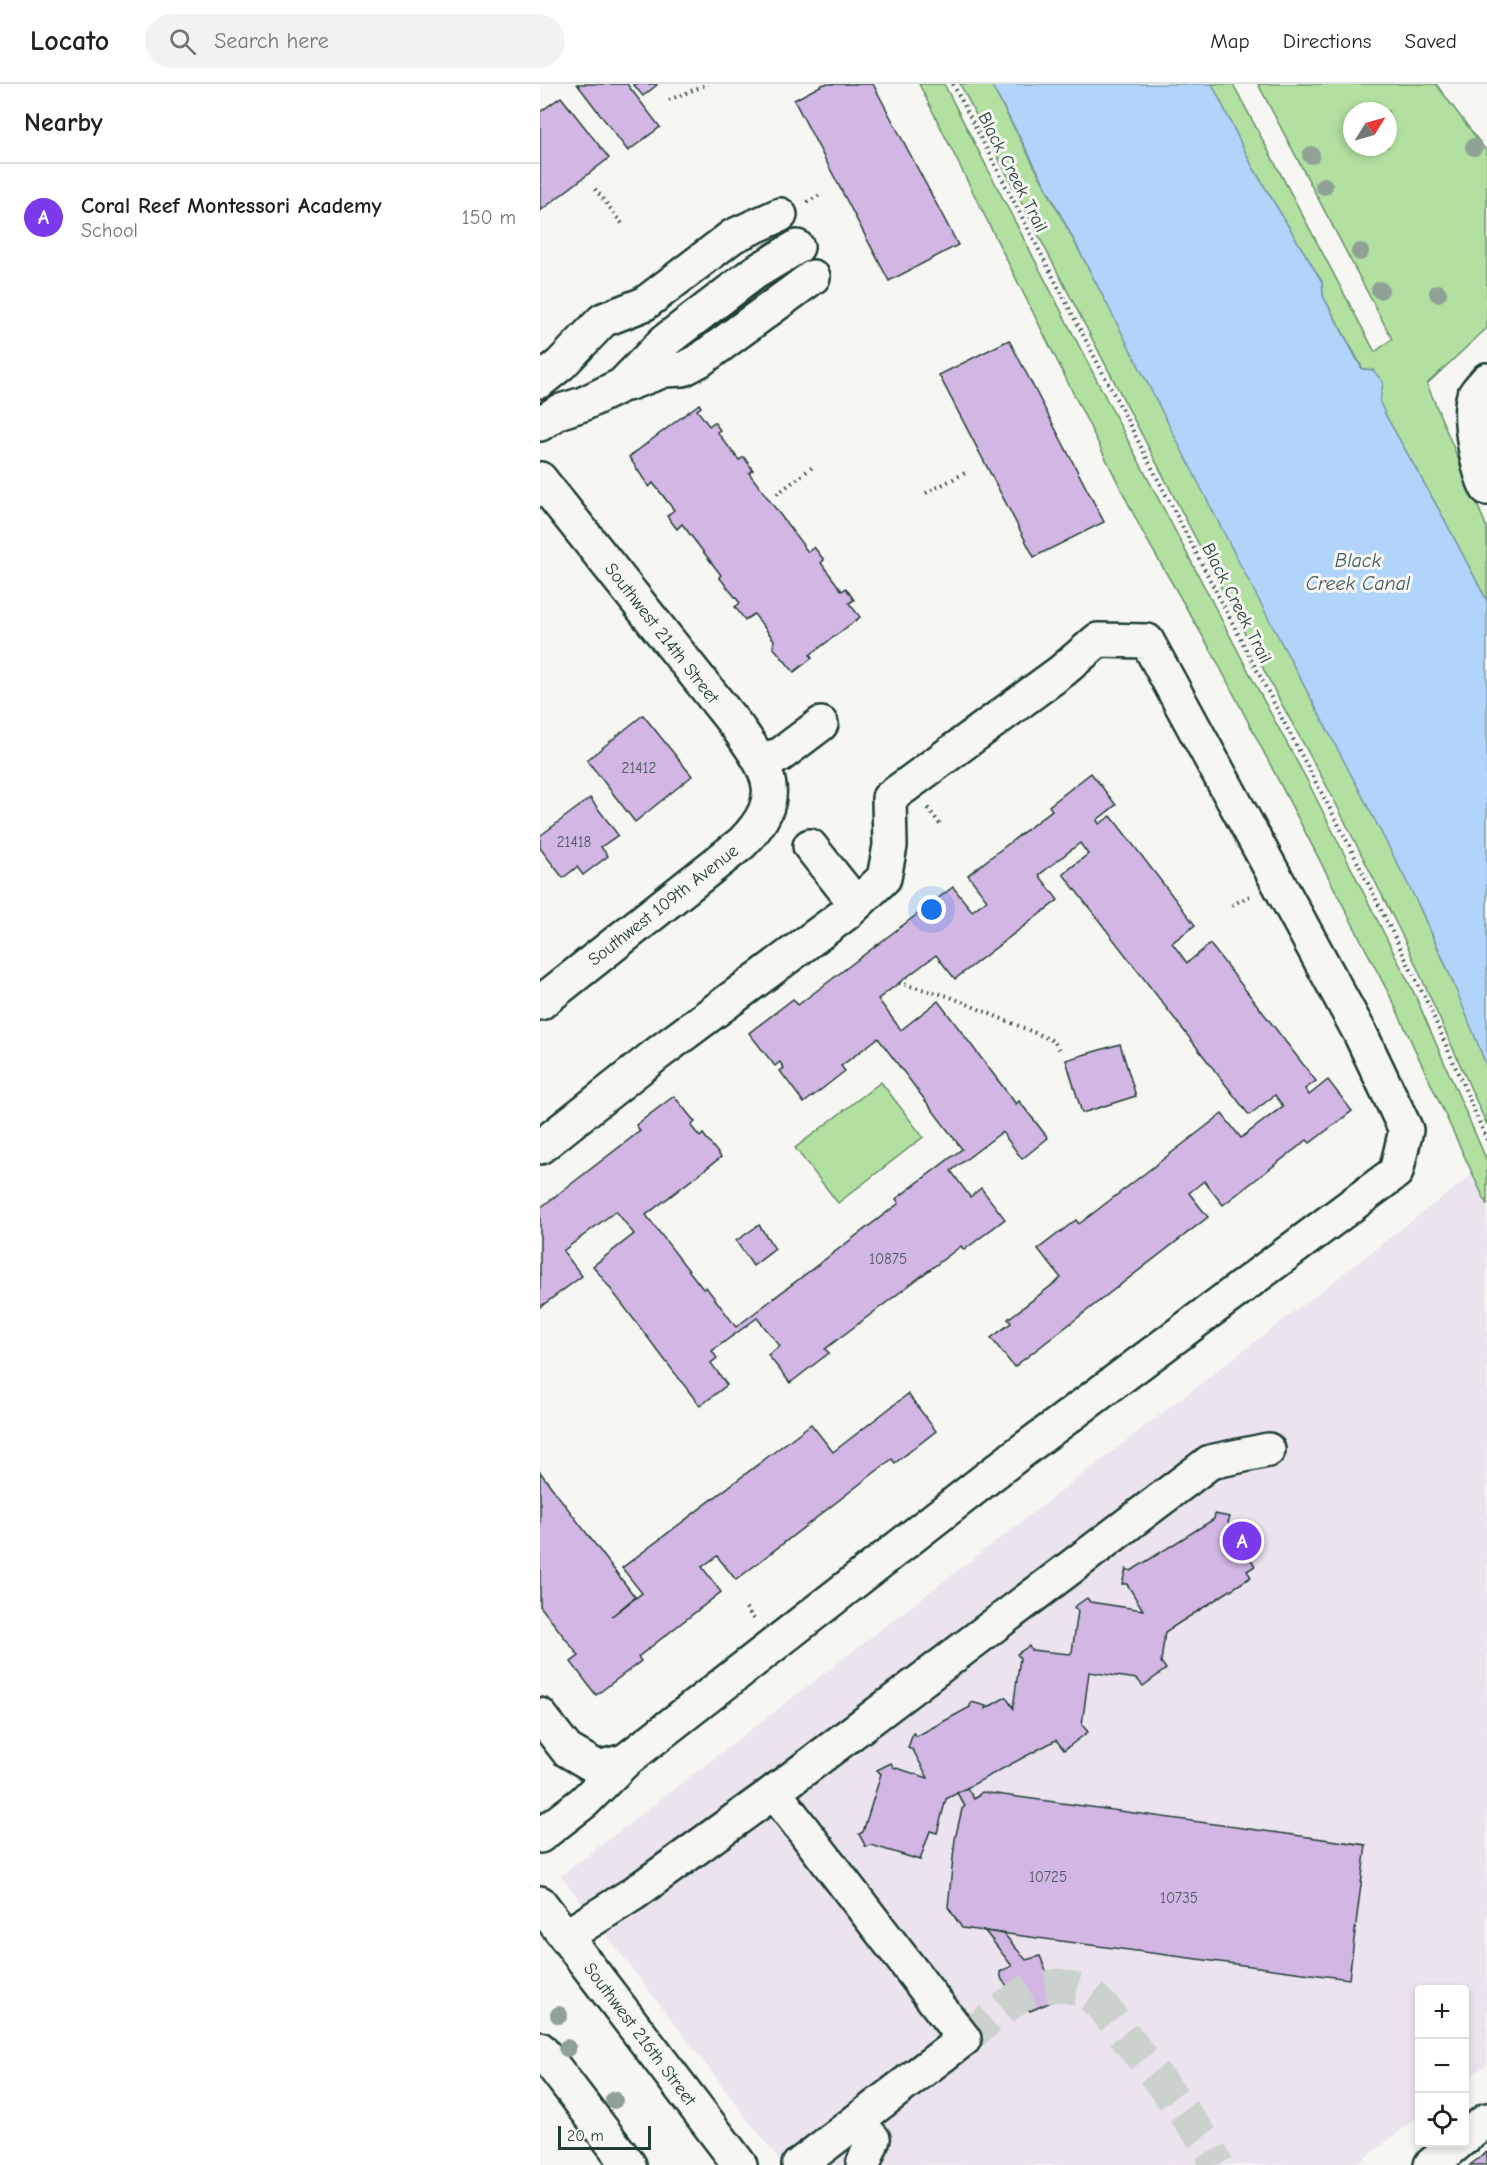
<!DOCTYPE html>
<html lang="en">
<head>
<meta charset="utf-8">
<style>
  body { margin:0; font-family:"Comic Neue",sans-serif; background:#f2f2f2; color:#222 }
  .controls { position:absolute; right:18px; bottom:18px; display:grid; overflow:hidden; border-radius:6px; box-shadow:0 3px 9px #0003 }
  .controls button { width:54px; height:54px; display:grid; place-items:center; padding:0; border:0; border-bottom:2px solid #e0e0e0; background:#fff; color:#222; font:30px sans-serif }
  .compass { position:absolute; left:803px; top:18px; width:54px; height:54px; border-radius:50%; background:#fff; box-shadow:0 3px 9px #0003; rotate:53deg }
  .scale { position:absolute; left:18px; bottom:15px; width:93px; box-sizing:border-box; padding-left:6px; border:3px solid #1f3d34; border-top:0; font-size:16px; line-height:21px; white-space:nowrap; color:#1f3d34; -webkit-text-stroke:4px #f6f6f2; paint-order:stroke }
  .you { position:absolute; left:392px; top:826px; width:21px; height:21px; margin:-15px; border:4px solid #fff; border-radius:50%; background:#1a73e8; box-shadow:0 0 0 9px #1a73e833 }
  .badge { display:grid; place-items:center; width:39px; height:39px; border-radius:50%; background:#7c3aed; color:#fff; font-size:20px; font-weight:700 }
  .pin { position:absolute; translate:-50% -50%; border:3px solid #fff; box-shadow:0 2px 6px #0006 }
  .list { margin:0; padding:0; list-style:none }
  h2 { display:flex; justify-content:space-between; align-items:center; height:78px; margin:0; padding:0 24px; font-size:26px }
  h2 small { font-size:20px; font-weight:400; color:#767676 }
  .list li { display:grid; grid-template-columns:39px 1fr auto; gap:18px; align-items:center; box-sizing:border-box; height:108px; padding:0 24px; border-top:2px solid #e0e0e0 }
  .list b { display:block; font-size:22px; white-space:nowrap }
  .list p { margin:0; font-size:20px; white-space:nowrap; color:#767676 }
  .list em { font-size:20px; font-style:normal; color:#767676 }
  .icon { flex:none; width:33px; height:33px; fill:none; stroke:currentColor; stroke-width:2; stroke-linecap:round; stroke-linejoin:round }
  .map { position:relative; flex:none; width:947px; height:2081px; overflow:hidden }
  header { display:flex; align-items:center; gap:36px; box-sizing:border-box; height:84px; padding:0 30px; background:#fff; border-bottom:2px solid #e0e0e0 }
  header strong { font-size:28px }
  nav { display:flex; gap:33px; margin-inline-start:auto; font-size:21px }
  .search { width:420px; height:54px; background:#f2f2f2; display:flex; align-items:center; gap:15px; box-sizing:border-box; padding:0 21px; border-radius:33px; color:#767676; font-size:22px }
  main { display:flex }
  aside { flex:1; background:#fff }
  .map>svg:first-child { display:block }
  .built { fill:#ebe3ee }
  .green { fill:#b1e0a0; stroke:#688e6a; stroke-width:1.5; fill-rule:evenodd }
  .water { fill:#b1d5fa; stroke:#7798ab; stroke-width:1.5 }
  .building { fill:#d2b6e4; stroke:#1f3d34; stroke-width:1.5 }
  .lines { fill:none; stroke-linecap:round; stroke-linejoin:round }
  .minor-tunnel { stroke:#cbd1cc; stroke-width:33; stroke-dasharray:33 16; stroke-linecap:butt }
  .minor-casing { stroke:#1f3d34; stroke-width:38 }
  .major-casing { stroke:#1f3d34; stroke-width:38 }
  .path { stroke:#1f3d34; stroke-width:4; stroke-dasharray:1.5 4.5; stroke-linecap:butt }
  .minor { stroke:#f6f6f2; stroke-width:33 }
  .major { stroke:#f6f6f2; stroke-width:33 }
  .tree { fill:#90a296 }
  .labels { text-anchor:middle; stroke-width:6; stroke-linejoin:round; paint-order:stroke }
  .number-label { font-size:15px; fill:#4c5b60 }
  .street-label { font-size:18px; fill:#1f3d34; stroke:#f6f6f2 }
  .water-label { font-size:20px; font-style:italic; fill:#3c5b5c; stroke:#f6f6f2 }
</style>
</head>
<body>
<header>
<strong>Locato</strong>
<div class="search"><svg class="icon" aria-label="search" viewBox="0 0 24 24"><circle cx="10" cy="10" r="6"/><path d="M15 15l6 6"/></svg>Search here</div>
<nav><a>Map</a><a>Directions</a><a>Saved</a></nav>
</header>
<main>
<aside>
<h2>Nearby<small></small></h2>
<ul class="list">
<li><span class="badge">A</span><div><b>Coral Reef Montessori Academy</b><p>School</p></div><em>150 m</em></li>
</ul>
</aside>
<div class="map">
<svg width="947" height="2081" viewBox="0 0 947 2081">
  <rect width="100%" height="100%" fill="#f6f6f2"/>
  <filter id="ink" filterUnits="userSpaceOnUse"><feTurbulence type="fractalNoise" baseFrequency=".0167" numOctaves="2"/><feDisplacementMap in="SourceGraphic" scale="12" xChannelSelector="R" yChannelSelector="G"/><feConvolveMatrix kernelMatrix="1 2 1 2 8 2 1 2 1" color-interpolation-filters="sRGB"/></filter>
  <g filter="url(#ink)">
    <path class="built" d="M933 1090 947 1121V1980L925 1997 924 1906H880L879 2032 816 2081H243L21 1792Z"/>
    <g class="green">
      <path d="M379 0H404L583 347 724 617 768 698 875 911 947 1077V1121L852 916 673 570 603 449Z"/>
      <path d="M420 0H451L616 312 701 481 786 640 874 811 918 909 947 983V1041L866 859 790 708 741 619Z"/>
      <path d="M672 0H693L835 268 852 255 718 0H896L947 68V244L887 300 947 444V517L903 433 845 330 839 318 841 310 833 286 823 285 783 212 782 198 712 82ZM812 27H848V63H812Z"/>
      <path d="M341 998 383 1053 298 1119 255 1064Z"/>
    </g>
    <path class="water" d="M451 0H672L712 82 782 198 783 212 822 285 833 286 843 298 840 318 845 330 903 433 947 517V983C924 925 901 866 873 810 817 700 758 591 701 482 618 321 538 159 451 0Z"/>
    <g class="building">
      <path d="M37 0H87L120 43 88 67Z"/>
      <path d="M93 0H116L117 1 103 12Z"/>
      <path d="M284 0H333L418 161 349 197 254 16Z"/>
      <path d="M21 13 69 74 0 127V28Z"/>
      <path d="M469 256 564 438 494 473 399 291Z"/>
      <path d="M159 320 161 323 157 326 169 342 174 338 180 346 177 348 199 376 204 373 213 386 209 389 268 468 274 463 284 476 281 479 302 507 306 504 314 516 309 519 320 533 270 571 272 574 254 588 233 563 234 556 214 530 205 536 195 523 200 519 179 493 181 491 142 440 137 445 127 432 134 426 113 399 109 403 89 373Z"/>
      <path d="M103 631 152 692 95 738 47 676Z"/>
      <path d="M551 689 576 721 557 736 559 740 571 732 655 841 632 859 647 879 670 860 776 997 765 1005 769 1011 788 996 812 1027 770 1059 767 1056 683 1121 664 1097 649 1109 668 1133 474 1283 451 1254 471 1239 468 1235 521 1194 498 1165 536 1136 539 1140 682 1030 701 1054 743 1022 735 1011 709 1031 523 790 548 770 540 759 499 791 518 816 415 895 396 871 338 915 361 946 398 917 476 1020 479 1017 508 1054 482 1075 462 1048 411 1087 430 1113 441 1104 465 1135 424 1166 421 1162 285 1265 289 1269 250 1299 228 1271 240 1262 217 1234 172 1267 177 1274 171 1279 187 1301 160 1322 53 1182 94 1150 76 1127 23 1167 42 1192 0 1223V1124L100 1047 96 1041 134 1012 155 1038 151 1042 160 1053 163 1050 181 1073 106 1131 163 1205 166 1203 196 1243 359 1119 356 1115 422 1065 338 954 301 982 305 987 264 1019 240 987 244 984 240 978 235 982 209 949 253 915 258 921 413 803 432 827 447 816 428 791 512 726 509 722Z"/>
      <path d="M50 714 78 751 61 763 68 772 43 791 37 783 23 794 0 764V752Z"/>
      <path d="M580 960 596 1012 542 1029 526 976Z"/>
      <path d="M219 1141 235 1165 213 1182 196 1157Z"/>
      <path d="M368 1310 396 1347 355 1379 352 1375 196 1496 177 1472 162 1483 181 1508 98 1573 101 1577 56 1611 31 1578 39 1572 0 1522V1388L95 1513 72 1532 102 1509 82 1484 271 1340 293 1368Z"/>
      <path d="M675 1430 690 1433 688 1438 715 1482 707 1487 711 1493 625 1548 621 1578 626 1585 603 1602 597 1595 549 1588 542 1641 548 1648 524 1666 516 1656 406 1715 397 1749 390 1747 380 1776 331 1761 326 1763 319 1750 323 1748 341 1690 337 1686 351 1679 353 1683 388 1694 373 1666 368 1664 373 1649 377 1652 430 1623 431 1618 446 1622 445 1625 466 1613 473 1624 480 1574 477 1570 489 1562 491 1566 530 1570 532 1568 538 1527 534 1523 547 1514 550 1518 603 1526 587 1500H582L586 1485 591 1487 674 1435Z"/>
      <path d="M427 1704 434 1715 442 1708 826 1761 809 1895 422 1844 408 1823 415 1755 422 1725 425 1722 417 1709Z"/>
      <path d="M445 1847 464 1850 486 1876 500 1872 518 1915 490 1927 462 1896 460 1888 472 1882Z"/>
      <path d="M947 2068V2081H930Z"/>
    </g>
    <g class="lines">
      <path class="minor-tunnel" d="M424 1955 482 1910 496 1904 519 1901 545 1907 564 1924 667 2059 677 2081"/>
      <defs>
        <g id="minor">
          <path d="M947 296C943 301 934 309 933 315 928 336 938 386 947 404"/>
          <path d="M0 297 21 280 63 236 104 220 193 152 240 131"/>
          <path d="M87 300 125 286 143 285 160 276 273 193"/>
          <path d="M0 340 18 328 43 320 82 301 125 257 138 247 214 189 257 163"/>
          <path d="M0 395 198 644C230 689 247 713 202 759L0 919"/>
          <path d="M220 676 240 671 281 640"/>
          <path d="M270 762 316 820"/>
          <path d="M0 1063 117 970 308 828 344 794 350 762 349 714 522 587 558 556 607 557 820 949 866 1046 856 1088 478 1370 85 1677 58 1684 27 1666 0 1631"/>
          <path d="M234 1708 424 1955 259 2081"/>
          <path d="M0 1752 44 1718 85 1677"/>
          <path d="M26 1852 93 1810 234 1708 670 1378 728 1366"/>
          <path d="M317 2037 333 2055 323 2081"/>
          <path d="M924 2054 947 2036"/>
          <path d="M891 2081 919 2058"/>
        </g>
        <g id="major">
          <path d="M0 1819 200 2081"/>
          <path d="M0 1965 89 2081"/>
        </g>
      </defs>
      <use href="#minor" class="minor-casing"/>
      <use href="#major" class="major-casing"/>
      <g class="path">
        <path d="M413 0 738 627 804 751 888 920 947 1056"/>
        <path d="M129 16 168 0"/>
        <path d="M55 105 84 142"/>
        <path d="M267 118 282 110"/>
        <path d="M386 409 427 388"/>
        <path d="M237 410 274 382"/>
        <path d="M388 724 402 743"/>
        <path d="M692 821 710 812"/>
        <path d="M359 899 408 912 514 957 521 968"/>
        <path d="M206 1524 214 1535"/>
      </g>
      <use href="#minor" class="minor"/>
      <use href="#major" class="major"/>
    </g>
    <g class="tree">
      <circle cx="934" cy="63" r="9"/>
      <circle cx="771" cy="71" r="9"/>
      <circle cx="784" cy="102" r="9"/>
      <circle cx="820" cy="168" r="9"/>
      <circle cx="840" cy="206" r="9"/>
      <circle cx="898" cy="209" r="9"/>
      <circle cx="19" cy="1931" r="9"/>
      <circle cx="27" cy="1964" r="9"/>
      <circle cx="74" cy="2016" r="9"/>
    </g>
  </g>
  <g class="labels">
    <g class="number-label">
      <text x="99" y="689">21412</text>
      <text x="34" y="763">21418</text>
      <text x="348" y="1180">10875</text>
      <text x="508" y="1798">10725</text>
      <text x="639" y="1819">10735</text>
    </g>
    <g class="street-label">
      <text transform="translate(473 88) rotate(63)" y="6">Black Creek Trail</text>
      <text transform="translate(697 519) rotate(63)" y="6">Black Creek Trail</text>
      <text transform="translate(122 549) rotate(52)" y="6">Southwest 214th Street</text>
      <text transform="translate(123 821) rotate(-38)" y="6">Southwest 109th Avenue</text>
      <text transform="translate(100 1950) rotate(53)" y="6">Southwest 216th Street</text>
    </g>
    <g class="water-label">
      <text x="818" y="483">Black<tspan x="818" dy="23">Creek Canal</tspan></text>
    </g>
  </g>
</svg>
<div class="controls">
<button>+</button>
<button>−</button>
<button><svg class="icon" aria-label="locate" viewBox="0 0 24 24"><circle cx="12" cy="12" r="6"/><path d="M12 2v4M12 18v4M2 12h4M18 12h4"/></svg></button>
</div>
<svg class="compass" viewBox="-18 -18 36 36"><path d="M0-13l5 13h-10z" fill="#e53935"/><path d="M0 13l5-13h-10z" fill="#767676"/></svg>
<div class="scale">20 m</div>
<div class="you"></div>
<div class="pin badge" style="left:702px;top:1457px">A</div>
</div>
</main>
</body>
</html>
